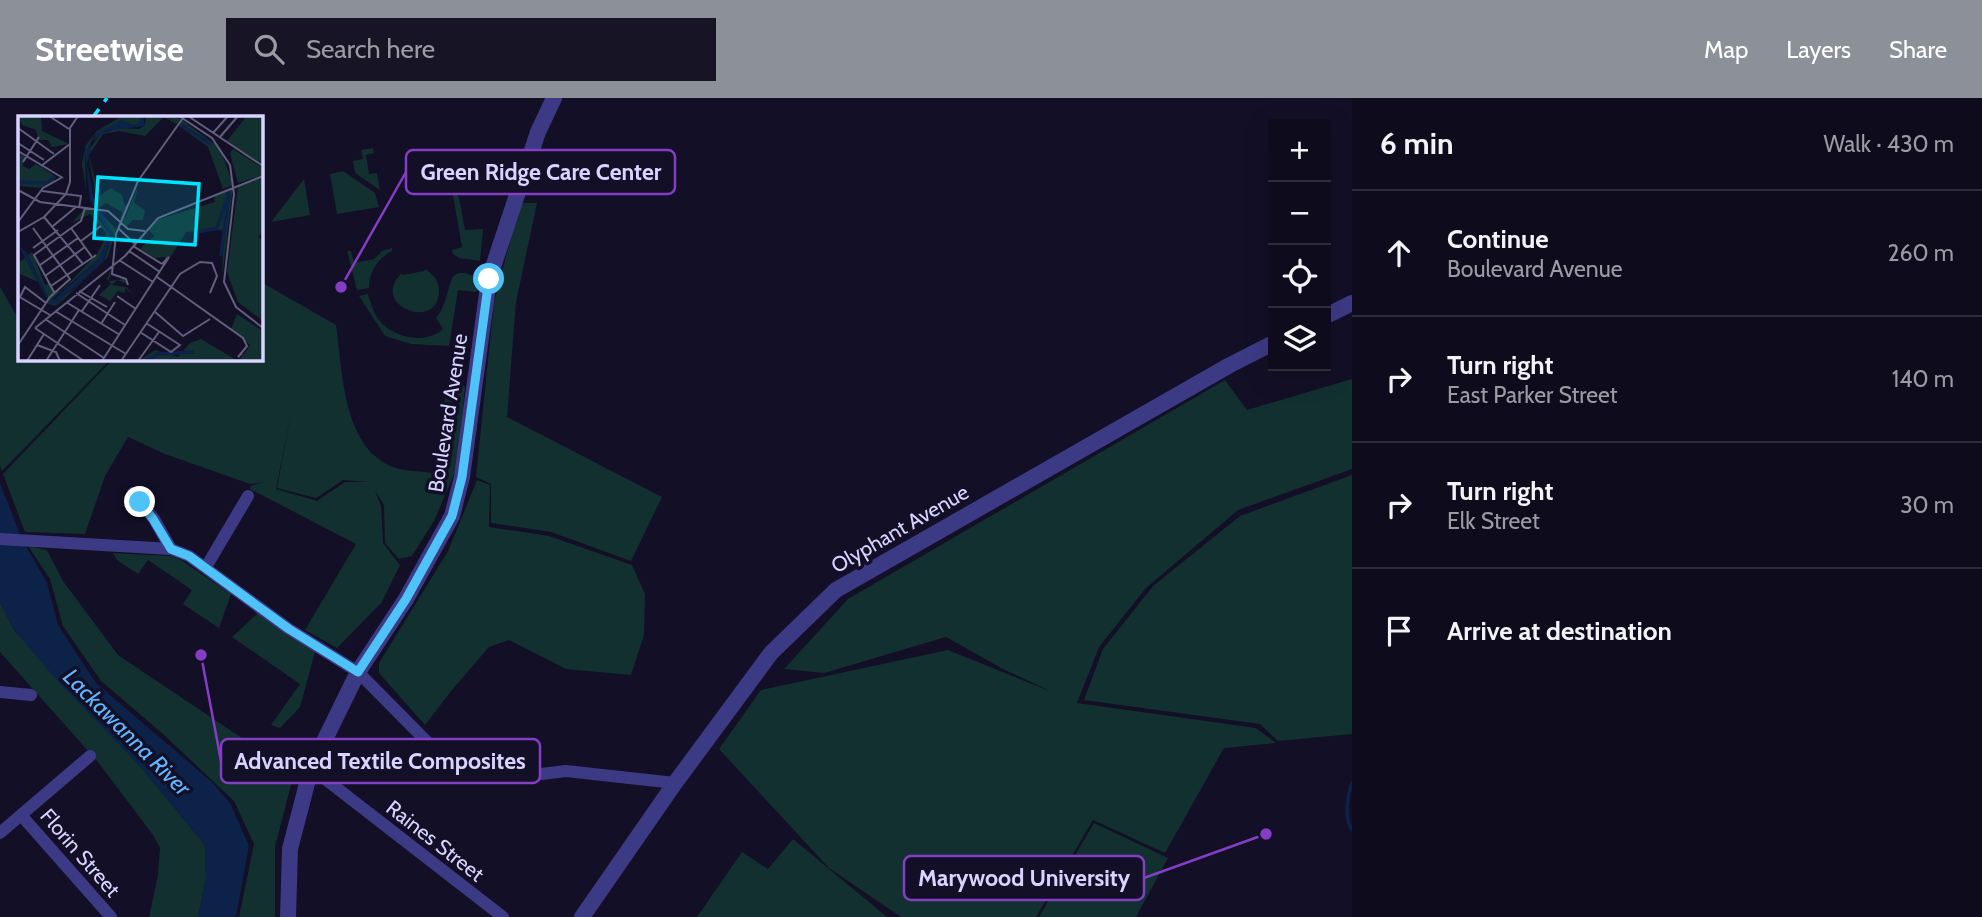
<!DOCTYPE html>
<html lang="en">
<head>
<meta charset="utf-8">
<style>
  body { margin:0; font-family:Cabin,sans-serif; background:#171425; color:#f1f3f6 }
  .controls { position:absolute; right:21px; top:21px; display:grid; overflow:hidden; border-radius:0px; box-shadow:0 7px 28px #0002 }
  .controls button { width:63px; height:63px; display:grid; place-items:center; padding:0; border:0; border-bottom:2px solid #2e2b3b; background:#0e0b1c; color:#f1f3f6; font:35px sans-serif }
  .stop { position:absolute; width:21px; height:21px; margin:-16px; border:5px solid #4fc3f7; border-radius:50%; background:#fff }
  .stop.end { background:#4fc3f7; border-color:#fff; box-shadow:0 2px 7px #0008 }
  .list { margin:0; padding:0; list-style:none }
  h2 { display:flex; justify-content:space-between; align-items:center; height:91px; margin:0; padding:0 28px; font-size:30px }
  h2 small { font-size:23px; font-weight:400; color:#9b9ba3 }
  .list li { display:grid; grid-template-columns:46px 1fr auto; gap:21px; align-items:center; box-sizing:border-box; height:126px; padding:0 28px; border-top:2px solid #2e2b3b }
  .list b { display:block; font-size:26px; white-space:nowrap }
  .list p { margin:0; font-size:23px; white-space:nowrap; color:#9b9ba3 }
  .list em { font-size:23px; font-style:normal; color:#9b9ba3 }
  .icon { flex:none; width:38px; height:38px; fill:none; stroke:currentColor; stroke-width:2; stroke-linecap:round; stroke-linejoin:round }
  .map { position:relative; flex:none; width:1352px; height:819px; overflow:hidden }
  header { display:flex; align-items:center; gap:42px; box-sizing:border-box; height:98px; padding:0 35px; background:#8c9099; color:#fff }
  header strong { font-size:33px }
  nav { display:flex; gap:38px; margin-inline-start:auto; font-size:24px }
  .search { width:490px; height:63px; background:#171425; display:flex; align-items:center; gap:18px; box-sizing:border-box; padding:0 24px; border-radius:0px; color:#9b9ba3; font-size:26px }
  main { display:flex }
  aside { flex:1; background:#0e0b1c }
  .map>svg:first-child { display:block }
  .green { fill:#12302f; fill-rule:evenodd }
  .water { fill:#0c2248 }
  .lines { fill:none; stroke-linecap:round; stroke-linejoin:round }
  .stream { stroke:#0c2248; stroke-width:3.5 }
  .minor { stroke:#3d3a85; stroke-width:12 }
  .tertiary { stroke:#3d3a85; stroke-width:16 }
  .rail { stroke:#00e5ff; stroke-width:3.5; stroke-dasharray:10 9; stroke-linecap:butt }
  .route { stroke:#4fc3f7; stroke-width:9 }
  .labels { text-anchor:middle; stroke-width:7; stroke-linejoin:round; paint-order:stroke }
  .street-label { font-size:21px; fill:#d9d4ff; stroke:#130f26 }
  .water-label { font-size:23px; font-style:italic; fill:#62b6ff; stroke:#130f26 }
  .inset-river { fill:none; stroke:#0c2248; stroke-width:3.5 }
  .inset-road { fill:none; stroke:#625e7d; stroke-width:2 }
  .view { fill:#00e5ff; fill-opacity:0.15; stroke:#00e5ff; stroke-width:3.5 }
  .inset-edge { fill:none; stroke:#d9d4ff; stroke-width:3.5 }
  .leader { fill:none; stroke:#843dc5; stroke-width:2.5 }
  .callout-dot { fill:#843dc5; stroke:#130f26; stroke-width:2.5 }
  .callout { fill:#130f26; stroke:#843dc5; stroke-width:2.5 }
  .callout-label { font-size:23px; text-anchor:middle; font-weight:bold; fill:#d9d4ff }
</style>
</head>
<body>
<header>
<strong>Streetwise</strong>
<div class="search"><svg class="icon" aria-label="search" viewBox="0 0 24 24"><circle cx="10" cy="10" r="6"/><path d="M15 15l6 6"/></svg>Search here</div>
<nav><a>Map</a><a>Layers</a><a>Share</a></nav>
</header>
<main>
<div class="map">
<svg width="1352" height="819" viewBox="0 0 1352 819">
  <rect width="100%" height="100%" fill="#130f26"/>
  <g class="green">
    <path d="M373 50 374 55 366 57 369 76 377 75 380 92 355 75 353 63 363 61 361 52Z"/>
    <path d="M436 72C462 93 459 100 465 132L483 131 480 163 459 160 453 156 452 152 462 149 452 91 443 92 438 84Z"/>
    <path d="M343 73 375 95 379 109 337 116 330 76Z"/>
    <path d="M304 81 310 117 271 124Z"/>
    <path d="M520 105H537L516 204 507 319 662 399 631 463 551 434 491 425V386L476 379 494 204Z"/>
    <path d="M392 150V153C378 160 369 174 369 190L357 192 347 153H351L354 165 374 161 382 153Z"/>
    <path d="M425 171C433 176 439 182 439 193 438 235 368 207 402 175L403 177 424 173Z"/>
    <path d="M465 175 478 179 479 189 476 194 458 192 449 248 411 246 385 238 359 198 368 196C371 206 373 214 379 222 393 240 425 247 443 231L436 220C447 208 449 181 454 178 458 174 460 175 465 175Z"/>
    <path d="M261 184 336 227C343 274 342 352 396 370 408 374 422 373 434 375L447 285 465 288 458 367 435 421 412 458 399 461 385 445 384 407 375 393 381 408 383 445 400 467 382 504 337 550 305 532 356 446 250 391 251 388 264 384 250 386 165 356 128 339 105 378 85 436 25 434 3 376 113 261H261ZM291 314 277 390 316 400 343 382 370 384H345L317 403 276 391Z"/>
    <path d="M0 189 19 222V261H111L2 373 0 368Z"/>
    <path d="M1352 281V371L1238 412 1146 490 1099 549 1077 605 1256 630 1276 645 1224 650 1165 755 1093 722 1036 819H901L829 770 719 651 761 592 948 552 1052 594 1003 571 946 539 824 575 784 571 848 501 1225 282 1247 312Z"/>
    <path d="M1352 377V636L1278 643 1260 626 1084 602 1103 551 1153 488 1240 418Z"/>
    <path d="M477 382 490 387 489 429 549 438 632 467 645 496 644 537 631 577 566 571 509 542 489 549 452 592 425 627 379 575V565L448 453Z"/>
    <path d="M28 448 47 452 63 483 118 557 294 675 275 749V819H239L254 746 234 703 163 636 101 583 63 528 50 481Z"/>
    <path d="M113 455 171 458 181 462 231 496 219 530 183 506 192 492 148 462 138 476 117 462Z"/>
    <path d="M0 504 14 532 140 668 205 747 206 780 198 819H149L158 777 160 750 153 737 98 664 0 554Z"/>
    <path d="M258 515 315 554 300 609 280 630 271 627 300 586 232 539Z"/>
    <path d="M1094 725 1168 760 1136 819H1039Z"/>
    <path d="M793 741 887 819H697L742 754 768 771Z"/>
  </g>
  <path class="water" d="M0 385 22 441 47 485 58 527 96 585 213 685 230 705 249 748 236 819H198L206 780 205 747 140 668 60 586 14 532 0 504Z"/>
  <g class="lines">
    <path class="stream" d="M1352 685C1347 698 1344 720 1352 732"/>
    <g class="minor">
      <path d="M133 395 154 421 171 451"/>
      <path d="M0 441 171 451 189 458 289 531 358 574 453 670 490 677 525 678 566 673 675 685"/>
      <path d="M206 469 248 398"/>
      <path d="M0 594 31 597"/>
      <path d="M311 670 503 819"/>
      <path d="M21 717 111 819"/>
      <path d="M0 735 90 658"/>
    </g>
    <g class="tertiary">
      <path d="M1326 218 1352 205"/>
      <path d="M288 819 290 751 311 670 358 574 406 501 452 418 462 379 489 181 538 34 554 0"/>
      <path d="M582 819 675 685 771 555 836 492 1230 267 1273 245"/>
    </g>
    <path class="rail" d="M93 19 107 0"/>
  </g>
  <g class="lines">
    <path class="route" d="M140 404 153 421 171 451 189 458 289 531 358 574 406 501 452 418 462 379 489 181"/>
  </g>
  <g class="labels">
    <g class="street-label">
      <text transform="translate(448 315) rotate(-81)" y="7">Boulevard Avenue</text>
      <text transform="translate(900 431) rotate(-30)" y="7">Olyphant Avenue</text>
      <text transform="translate(435 743) rotate(38)" y="7">Raines Street</text>
      <text transform="translate(80 755) rotate(49)" y="7">Florin Street</text>
    </g>
    <g class="water-label">
      <text transform="translate(127 634) rotate(45)" y="8">Lackawanna River</text>
    </g>
  </g>
  <g transform="translate(18 18)">
    <rect width="245" height="245" fill="#130f26"/>
    <path d="M0 0 23 1 24 15 51 28 34 31 30 24H20L18 14 4 9ZM104 0H123L122 8 112 10 104 4 76 20 67 37 68 74 64 48 68 29 79 15ZM128 0H148L157 6 149 0 163 3 158 8 146 1 127 20 101 15 85 18 71 39 81 80 93 72 104 79 107 90 113 85 102 104 104 96 88 87 80 93 70 36 82 18 101 12 121 13 127 9ZM245 0V49L209 25 227 2ZM164 4 202 32 215 69 205 73 190 31 160 9ZM215 33 245 52V59L220 67 212 37ZM2 38 7 41 5 50 11 53 18 48 36 59V65L22 72 0 70V67L12 68H21L0 66ZM245 61V116L240 121 245 124V205L220 186 209 156 220 70 233 65 236 69 234 65ZM120 71 116 87 127 94 125 104H115L109 110 105 106ZM215 71 204 162 206 114 168 116 147 150V141L137 142 122 133 136 120 130 113 141 103 197 86 196 81ZM66 93 75 94 91 118 90 126 82 142 32 185 10 139 14 136 27 169 31 167 36 177 44 174 79 138 87 123 88 117 72 98 54 107ZM81 95 98 113 90 141 45 184 37 190 28 187 53 175 86 144 95 118ZM7 142 21 168 28 185 20 166 0 157V147ZM94 150 91 165 107 163 109 168 99 164 94 169 108 171 116 179 107 172V177L100 175 92 185 81 179 93 168 89 163ZM219 198 245 215V245H221L232 229 213 213ZM183 223 220 245H121L137 234 160 241 172 227Z" fill="#12302f"/>
    <path d="M125 0 127 10 88 15 74 26 69 48 76 82 95 118 85 145 39 187 32 188 0 129 9 137 33 186 80 144 91 118 72 84 67 37 80 16 104 4 118 10Z" fill="#0c2248"/>
    <path class="inset-river" d="M163 9 193 28M0 66 29 67 37 60M178 124 180 116 199 112 211 76M203 140 211 78M128 245 140 238 176 236"/>
    <path class="inset-road" d="M31 0 51 13M161 0 194 22 212 49 216 78 206 166 218 191 245 212M170 0 245 50M0 12 36 38M195 17 210 0M202 21 220 0M0 27 26 44M0 35 45 62M5 46 21 21M23 50 52 28M0 74 22 86 90 95 110 113 127 115M24 75 63 80 61 92M26 101 65 148M0 106 25 72 43 62M35 110 58 91M53 112 74 141M100 112 117 128M0 116 26 101 48 78 52 66V12L60 0M63 125 83 110M115 130 144 148M15 132 40 114M111 135 142 156M101 144 135 166M22 149 60 122M27 160 67 131M139 161 225 222 229 230 220 241 224 237M110 169 108 163 94 158 98 118 120 65 165 2M33 170 78 139M61 175 89 191M36 176 16 139 63 105 67 92M58 177 107 209M0 180 32 199M99 180 118 193M2 181 7 171 28 187M48 186 102 219M37 195 108 238M64 195 82 169M136 195 165 220 192 203M27 203 86 242M83 208 97 186M17 212 107 140 140 102 245 60M17 212 66 245M122 216 153 236 162 229 128 207M0 229 32 181 52 163 15 112M19 229 38 236 42 245M9 245 26 218M28 245 61 194M84 245 151 141 144 148M103 245 162 158 182 146 194 147 199 160 192 177M120 245 141 216"/>
    <path class="view" d="M80 61 181 68 177 129 76 122Z"/>
    <rect width="245" height="245" class="inset-edge"/>
  </g>
  <path class="leader" d="M341 189L406 74M201 557L221 663M1266 736L1144 780"/>
  <g class="callout-dot">
    <circle cx="341" cy="189" r="7"/>
    <circle cx="201" cy="557" r="7"/>
    <circle cx="1266" cy="736" r="7"/>
  </g>
  <g class="callout">
    <rect x="406" y="52" width="269" height="44" rx="7"/>
    <rect x="221" y="641" width="319" height="44" rx="7"/>
    <rect x="904" y="758" width="240" height="44" rx="7"/>
  </g>
  <g class="callout-label">
    <text x="541" y="82">Green Ridge Care Center</text>
    <text x="380" y="671">Advanced Textile Composites</text>
    <text x="1024" y="788">Marywood University</text>
  </g>
</svg>
<div class="controls">
<button>+</button>
<button>−</button>
<button><svg class="icon" aria-label="locate" viewBox="0 0 24 24"><circle cx="12" cy="12" r="6"/><path d="M12 2v4M12 18v4M2 12h4M18 12h4"/></svg></button>
<button><svg class="icon" aria-label="layers" viewBox="0 0 24 24"><path d="M12 4l9 5-9 5-9-5zM3 14l9 5 9-5"/></svg></button>
</div>
<div class="stop" style="left:489px;top:181px"></div>
<div class="stop end" style="left:140px;top:404px"></div>
</div>
<aside>
<h2>6 min<small>Walk · 430 m</small></h2>
<ul class="list">
<li><svg class="icon" aria-label="ahead" viewBox="0 0 24 24"><path d="M12 20V5M6 11l6-6 6 6"/></svg><div><b>Continue</b><p>Boulevard Avenue</p></div><em>260 m</em></li>
<li><svg class="icon" aria-label="right" viewBox="0 0 24 24"><path d="M7 20v-9h11M14 6l5 5-5 5"/></svg><div><b>Turn right</b><p>East Parker Street</p></div><em>140 m</em></li>
<li><svg class="icon" aria-label="right" viewBox="0 0 24 24"><path d="M7 20v-9h11M14 6l5 5-5 5"/></svg><div><b>Turn right</b><p>Elk Street</p></div><em>30 m</em></li>
<li><svg class="icon" aria-label="arrive" viewBox="0 0 24 24"><path d="M6 21V4h12l-3 4 3 4H6"/></svg><div><b>Arrive at destination</b></div></li>
</ul>
</aside>
</main>
</body>
</html>
